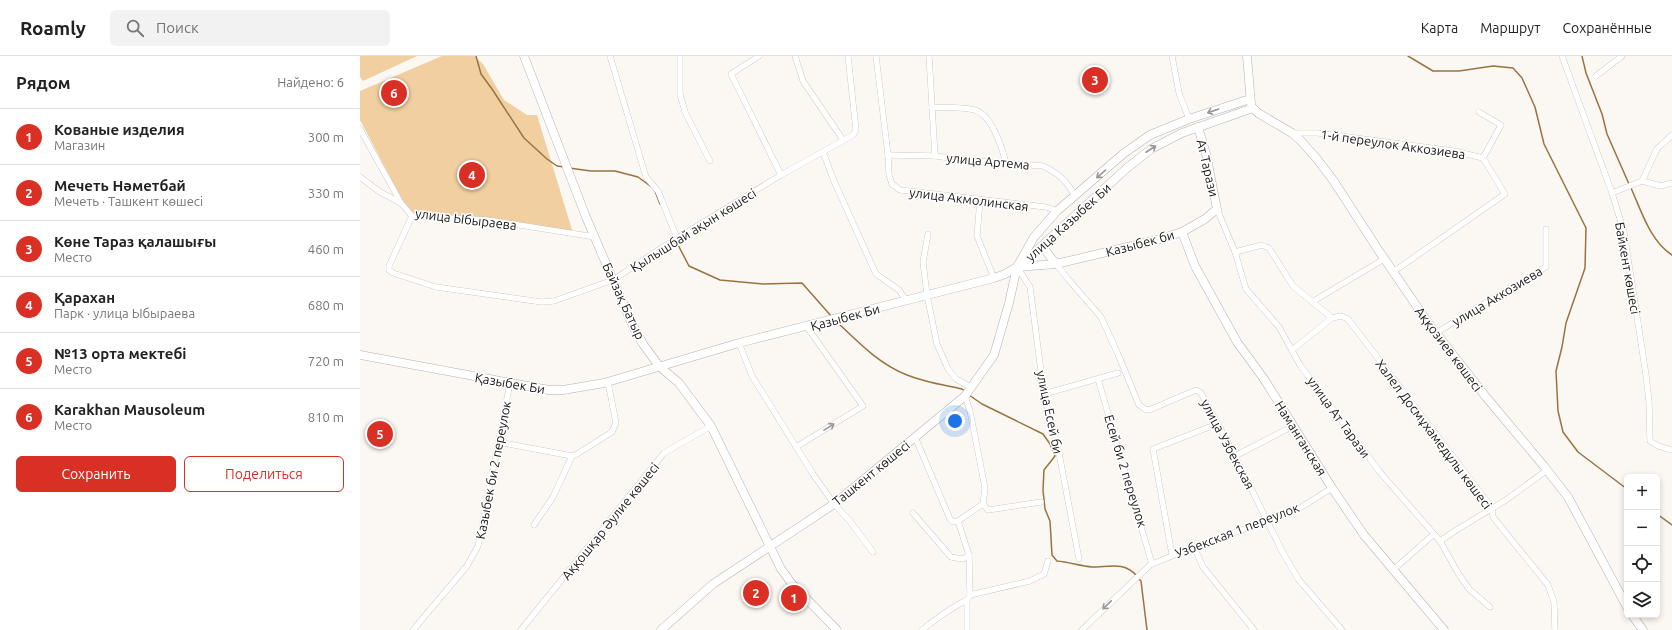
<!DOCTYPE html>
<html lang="ru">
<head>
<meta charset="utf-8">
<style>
  body { margin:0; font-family:Ubuntu,sans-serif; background:#f2f2f2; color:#222 }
  .controls { position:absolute; right:12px; bottom:12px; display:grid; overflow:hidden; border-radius:6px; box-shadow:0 2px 6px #0003 }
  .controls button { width:36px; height:36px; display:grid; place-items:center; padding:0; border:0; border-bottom:1px solid #e0e0e0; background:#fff; color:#222; font:20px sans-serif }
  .you { position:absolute; left:595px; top:365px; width:14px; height:14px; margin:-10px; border:3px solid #fff; border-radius:50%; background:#1a73e8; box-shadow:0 0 0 6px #1a73e833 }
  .badge { display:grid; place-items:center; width:26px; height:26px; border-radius:50%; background:#d93025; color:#fff; font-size:13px; font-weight:700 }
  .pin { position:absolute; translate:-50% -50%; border:2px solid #fff; box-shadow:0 1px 4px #0006 }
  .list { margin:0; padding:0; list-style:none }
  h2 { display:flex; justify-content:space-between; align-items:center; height:52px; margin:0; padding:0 16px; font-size:17px }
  h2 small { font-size:13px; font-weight:400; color:#767676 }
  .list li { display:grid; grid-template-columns:26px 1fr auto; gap:12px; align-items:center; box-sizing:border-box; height:56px; padding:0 16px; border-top:1px solid #e0e0e0 }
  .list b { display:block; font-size:15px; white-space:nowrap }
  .list p { margin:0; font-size:13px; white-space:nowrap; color:#767676 }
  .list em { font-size:13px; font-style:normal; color:#767676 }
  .actions { display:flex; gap:8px; padding:12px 16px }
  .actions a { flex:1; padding:9px 0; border:1px solid #d93025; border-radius:6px; text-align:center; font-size:14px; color:#d93025 }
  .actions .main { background:#d93025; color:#fff }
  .icon { flex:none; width:22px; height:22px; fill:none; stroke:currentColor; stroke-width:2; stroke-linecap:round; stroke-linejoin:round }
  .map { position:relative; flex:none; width:1312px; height:574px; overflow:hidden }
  header { display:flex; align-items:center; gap:24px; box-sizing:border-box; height:56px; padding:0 20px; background:#fff; border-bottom:1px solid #e0e0e0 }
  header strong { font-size:19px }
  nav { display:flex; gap:22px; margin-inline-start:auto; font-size:14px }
  .search { width:280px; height:36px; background:#f2f2f2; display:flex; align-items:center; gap:10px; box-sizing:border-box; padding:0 14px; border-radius:6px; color:#767676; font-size:15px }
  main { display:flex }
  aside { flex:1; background:#fff }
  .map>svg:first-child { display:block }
  .green { fill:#f1cfa1 }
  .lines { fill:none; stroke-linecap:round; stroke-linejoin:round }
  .stream { stroke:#977441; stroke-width:1.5 }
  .street-casing { stroke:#b6b3af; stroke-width:6 }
  .secondary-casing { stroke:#b6b3af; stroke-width:9 }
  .street { stroke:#fff; stroke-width:5.5 }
  .secondary { stroke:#fff; stroke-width:8 }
  .oneway { stroke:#989797 }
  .labels { text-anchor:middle; stroke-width:3; stroke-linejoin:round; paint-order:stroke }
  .street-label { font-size:13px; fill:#191817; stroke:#fff }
</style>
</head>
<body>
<header>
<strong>Roamly</strong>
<div class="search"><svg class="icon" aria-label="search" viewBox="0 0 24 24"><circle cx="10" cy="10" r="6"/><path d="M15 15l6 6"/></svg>Поиск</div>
<nav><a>Карта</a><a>Маршрут</a><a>Сохранённые</a></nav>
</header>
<main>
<aside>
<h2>Рядом<small>Найдено: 6</small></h2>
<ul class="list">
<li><span class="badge">1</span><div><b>Кованые изделия</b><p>Магазин</p></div><em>300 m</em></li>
<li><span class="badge">2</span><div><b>Мечеть Нәметбай</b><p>Мечеть · Ташкент көшесі</p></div><em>330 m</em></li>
<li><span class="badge">3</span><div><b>Көне Тараз қалашығы</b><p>Место</p></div><em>460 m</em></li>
<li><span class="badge">4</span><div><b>Қарахан</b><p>Парк · улица Ыбыраева</p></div><em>680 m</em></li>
<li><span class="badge">5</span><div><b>№13 орта мектебі</b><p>Место</p></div><em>720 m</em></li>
<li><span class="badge">6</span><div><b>Karakhan Mausoleum</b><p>Место</p></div><em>810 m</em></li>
</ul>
<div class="actions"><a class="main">Сохранить</a><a>Поделиться</a></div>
</aside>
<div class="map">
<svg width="1312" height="574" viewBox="0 0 1312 574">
  <rect width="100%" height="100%" fill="#fbf7f3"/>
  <g class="green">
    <path d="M0 0H57L3 25 0 21Z"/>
    <path d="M82 0H114L123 8 144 44 167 59H177L213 177 49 157 0 64V35Z"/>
  </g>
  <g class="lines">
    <g class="stream">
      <path d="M116 0 121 18 132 33 164 82 187 103 197 110 204 111"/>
      <path d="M1048 0 1073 15H1099L1133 10 1153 12 1162 22 1175 51 1184 88 1226 172 1225 212 1206 267 1202 291 1196 315 1198 355 1203 376 1218 396 1267 433"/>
      <path d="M1222 0 1226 17 1242 58 1247 78 1269 128"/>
      <path d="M209 112 231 115H255L278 121 293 132"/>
      <path d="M1271 132C1281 154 1290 185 1312 199"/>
      <path d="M295 135 300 148"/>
      <path d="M316 185 329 210 360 224 403 228 442 227 472 261"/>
      <path d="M476 265C498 286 519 308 547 319 564 326 584 329 602 333L605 335"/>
      <path d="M609 339 622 348 683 378 690 388 695 400 684 414 683 434 685 453 690 465 692 499 697 505C709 506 720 510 732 511 749 511 764 505 777 520"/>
      <path d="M1297 458 1312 469"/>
      <path d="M779 523 781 525 787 574"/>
    </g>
    <defs>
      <g id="street">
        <path d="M250 0 286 121 298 135 317 182"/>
        <path d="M320 0V38L325 56 350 105"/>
        <path d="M399 0 371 18 421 119"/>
        <path d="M435 0 443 25 483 84"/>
        <path d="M516 0 528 99 529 119 532 128 540 134 686 151 697 155"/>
        <path d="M569 0 575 100"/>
        <path d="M812 0 819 37 829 63"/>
        <path d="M1202 0 1252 137 1264 176 1286 319 1289 346 1290 385 1298 390 1312 394"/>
        <path d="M1236 20 1262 0"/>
        <path d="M572 51C585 52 602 51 615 54 632 59 642 92 646 107"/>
        <path d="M1119 56 1141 69 1123 102"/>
        <path d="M0 73 41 147 52 160 127 164 235 181"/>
        <path d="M933 77H958L1094 95 1123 102 1145 138 1033 216"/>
        <path d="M463 96 474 125 516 218 539 234 546 244"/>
        <path d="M528 99 575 100 605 104 683 110C698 117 707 125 715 140"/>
        <path d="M0 121 20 136 41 147"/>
        <path d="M1282 125 1301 130 1312 127"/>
        <path d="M1252 137 1282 125 1297 93 1312 79"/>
        <path d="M620 144 617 180 634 222"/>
        <path d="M857 153 875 196 886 233 919 271 940 309 1019 415 1080 485 1098 517 1109 533 1130 551"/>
        <path d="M52 160 29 210V214L33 217 76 231 182 246 194 245 253 224 306 189 421 119 493 79 496 74 488 0"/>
        <path d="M568 178 563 206 567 239 577 288 588 313 596 323 611 331"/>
        <path d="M875 196 902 189 909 192 933 230 972 262"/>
        <path d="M696 208 708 223 741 261 757 296 779 349 785 353 789 354 836 334 841 337 875 400 923 497 939 524 982 574"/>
        <path d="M657 211 670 231 684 338 699 397 719 503"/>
        <path d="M952 246 1024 203"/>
        <path d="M1076 277 1130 244 1186 211V173"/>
        <path d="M379 287 392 320 453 418 474 448 489 464 513 496"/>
        <path d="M932 294 972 262 981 260 988 263 1132 452 1133 461 1188 529 1194 546 1195 574"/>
        <path d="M738 323 792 508"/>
        <path d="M684 338 758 317"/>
        <path d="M605 340 610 355 625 432 623 448 628 454 681 446"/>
        <path d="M555 381 590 463 593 466 598 465"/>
        <path d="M138 386 212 400 217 398 252 376 256 367 248 326"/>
        <path d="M436 391 503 350 447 271"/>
        <path d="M875 400 933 370"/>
        <path d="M553 457 591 501 603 503 609 499"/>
        <path d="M174 469 193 441 212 400"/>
        <path d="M1080 485 1098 473 1146 444 1187 414"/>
        <path d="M834 491 843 511 894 574"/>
        <path d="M812 499 793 393 857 368"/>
        <path d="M1033 514 1074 478"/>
        <path d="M610 539 670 525 684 518 688 505"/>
        <path d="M53 574 107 510 118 490 150 327"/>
        <path d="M161 574 304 397 351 370"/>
        <path d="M562 574C577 562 590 552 607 544"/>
        <path d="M607 574V544L610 539 609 499 598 465 623 448"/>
        <path d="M722 574 790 509 834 491 935 455 972 432"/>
      </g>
      <g id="secondary">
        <path d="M164 0 226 161 272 268 283 288 299 310 319 327 351 370 421 513 432 528 477 574"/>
        <path d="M887 0 891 48"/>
        <path d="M893 52 898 57 932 77 941 85 957 103 973 124 1019 195 1069 268 1126 341 1183 409 1208 441 1267 551"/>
        <path d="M822 176 835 210 877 286 904 323 972 432 1004 479 1084 574"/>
        <path d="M682 190 696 208"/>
        <path d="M657 211 696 208 797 184 822 176 845 163 857 153 846 98 838 71"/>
        <path d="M0 299 189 334H203L244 327 379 287 634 222 645 218 662 208 767 112 791 93 822 77 893 52"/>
        <path d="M1272 559 1283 574"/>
        <path d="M301 574 353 528 474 448 605 340 634 299 649 247 657 211 674 181 697 155 763 98 790 79 829 63 890 43"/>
      </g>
    </defs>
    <use href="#street" class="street-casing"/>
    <use href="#secondary" class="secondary-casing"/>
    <use href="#street" class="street"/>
    <use href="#secondary" class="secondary"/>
  </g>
  <defs><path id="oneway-shaft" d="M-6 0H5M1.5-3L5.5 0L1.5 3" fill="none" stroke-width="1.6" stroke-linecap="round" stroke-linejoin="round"/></defs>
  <g class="oneway">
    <use href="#oneway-shaft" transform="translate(853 55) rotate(161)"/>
    <use href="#oneway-shaft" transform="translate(791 93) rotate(-33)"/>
    <use href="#oneway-shaft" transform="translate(741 118) rotate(139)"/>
    <use href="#oneway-shaft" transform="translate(469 371) rotate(-31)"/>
    <use href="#oneway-shaft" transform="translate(747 549) rotate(136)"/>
  </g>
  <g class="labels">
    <g class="street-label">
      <text transform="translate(1033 88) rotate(8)" y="5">1-й переулок Аккозиева</text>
      <text transform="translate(628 105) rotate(5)" y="5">улица Артема</text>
      <text transform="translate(848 112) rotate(77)" y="5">Ат Тарази</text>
      <text transform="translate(609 143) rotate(7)" y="5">улица Акмолинская</text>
      <text transform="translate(106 163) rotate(7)" y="5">улица Ыбыраева</text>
      <text transform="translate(708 166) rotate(-42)" y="5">улица Казыбек Би</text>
      <text transform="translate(333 174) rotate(-32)" y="5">Қылышбай ақын көшесі</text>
      <text transform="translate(780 187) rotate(-15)" y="5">Казыбек би</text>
      <text transform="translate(1268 212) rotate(80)" y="5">Байкент көшесі</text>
      <text transform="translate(1137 240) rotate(-31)" y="5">улица Аккозиева</text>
      <text transform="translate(264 245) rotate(65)" y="5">Байзақ Батыр</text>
      <text transform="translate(485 261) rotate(-15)" y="5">Қазыбек Би</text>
      <text transform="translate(1089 293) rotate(53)" y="5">Аққозиев көшесі</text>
      <text transform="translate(150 327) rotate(10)" y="5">Қазыбек Би</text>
      <text transform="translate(690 356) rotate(78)" y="5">улица Есей би</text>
      <text transform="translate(979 361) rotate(54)" y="5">улица Ат Тарази</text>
      <text transform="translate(1074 378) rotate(53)" y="5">Халел Досмұхамедұлы көшесі</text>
      <text transform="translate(941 382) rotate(58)" y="5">Наманганская</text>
      <text transform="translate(868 388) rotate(62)" y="5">улица Узбекская</text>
      <text transform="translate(133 414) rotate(-79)" y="5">Казыбек би 2 переулок</text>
      <text transform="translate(766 415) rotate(73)" y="5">Есей би 2 переулок</text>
      <text transform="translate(511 417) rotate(-39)" y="5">Ташкент көшесі</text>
      <text transform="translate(250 465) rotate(-51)" y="5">Аққошқар Әулие көшесі</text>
      <text transform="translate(877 474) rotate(-21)" y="5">Узбекская 1 переулок</text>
    </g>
  </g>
</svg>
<div class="controls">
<button>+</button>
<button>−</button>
<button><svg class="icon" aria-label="locate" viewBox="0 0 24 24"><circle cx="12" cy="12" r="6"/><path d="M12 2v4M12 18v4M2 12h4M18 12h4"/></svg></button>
<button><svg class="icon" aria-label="layers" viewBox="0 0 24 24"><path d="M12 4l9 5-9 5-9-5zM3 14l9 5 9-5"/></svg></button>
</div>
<div class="you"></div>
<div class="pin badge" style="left:434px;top:542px">1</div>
<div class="pin badge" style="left:396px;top:537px">2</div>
<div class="pin badge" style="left:735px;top:24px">3</div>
<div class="pin badge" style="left:112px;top:119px">4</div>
<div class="pin badge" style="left:20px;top:378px">5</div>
<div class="pin badge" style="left:34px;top:37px">6</div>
</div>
</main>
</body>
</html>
